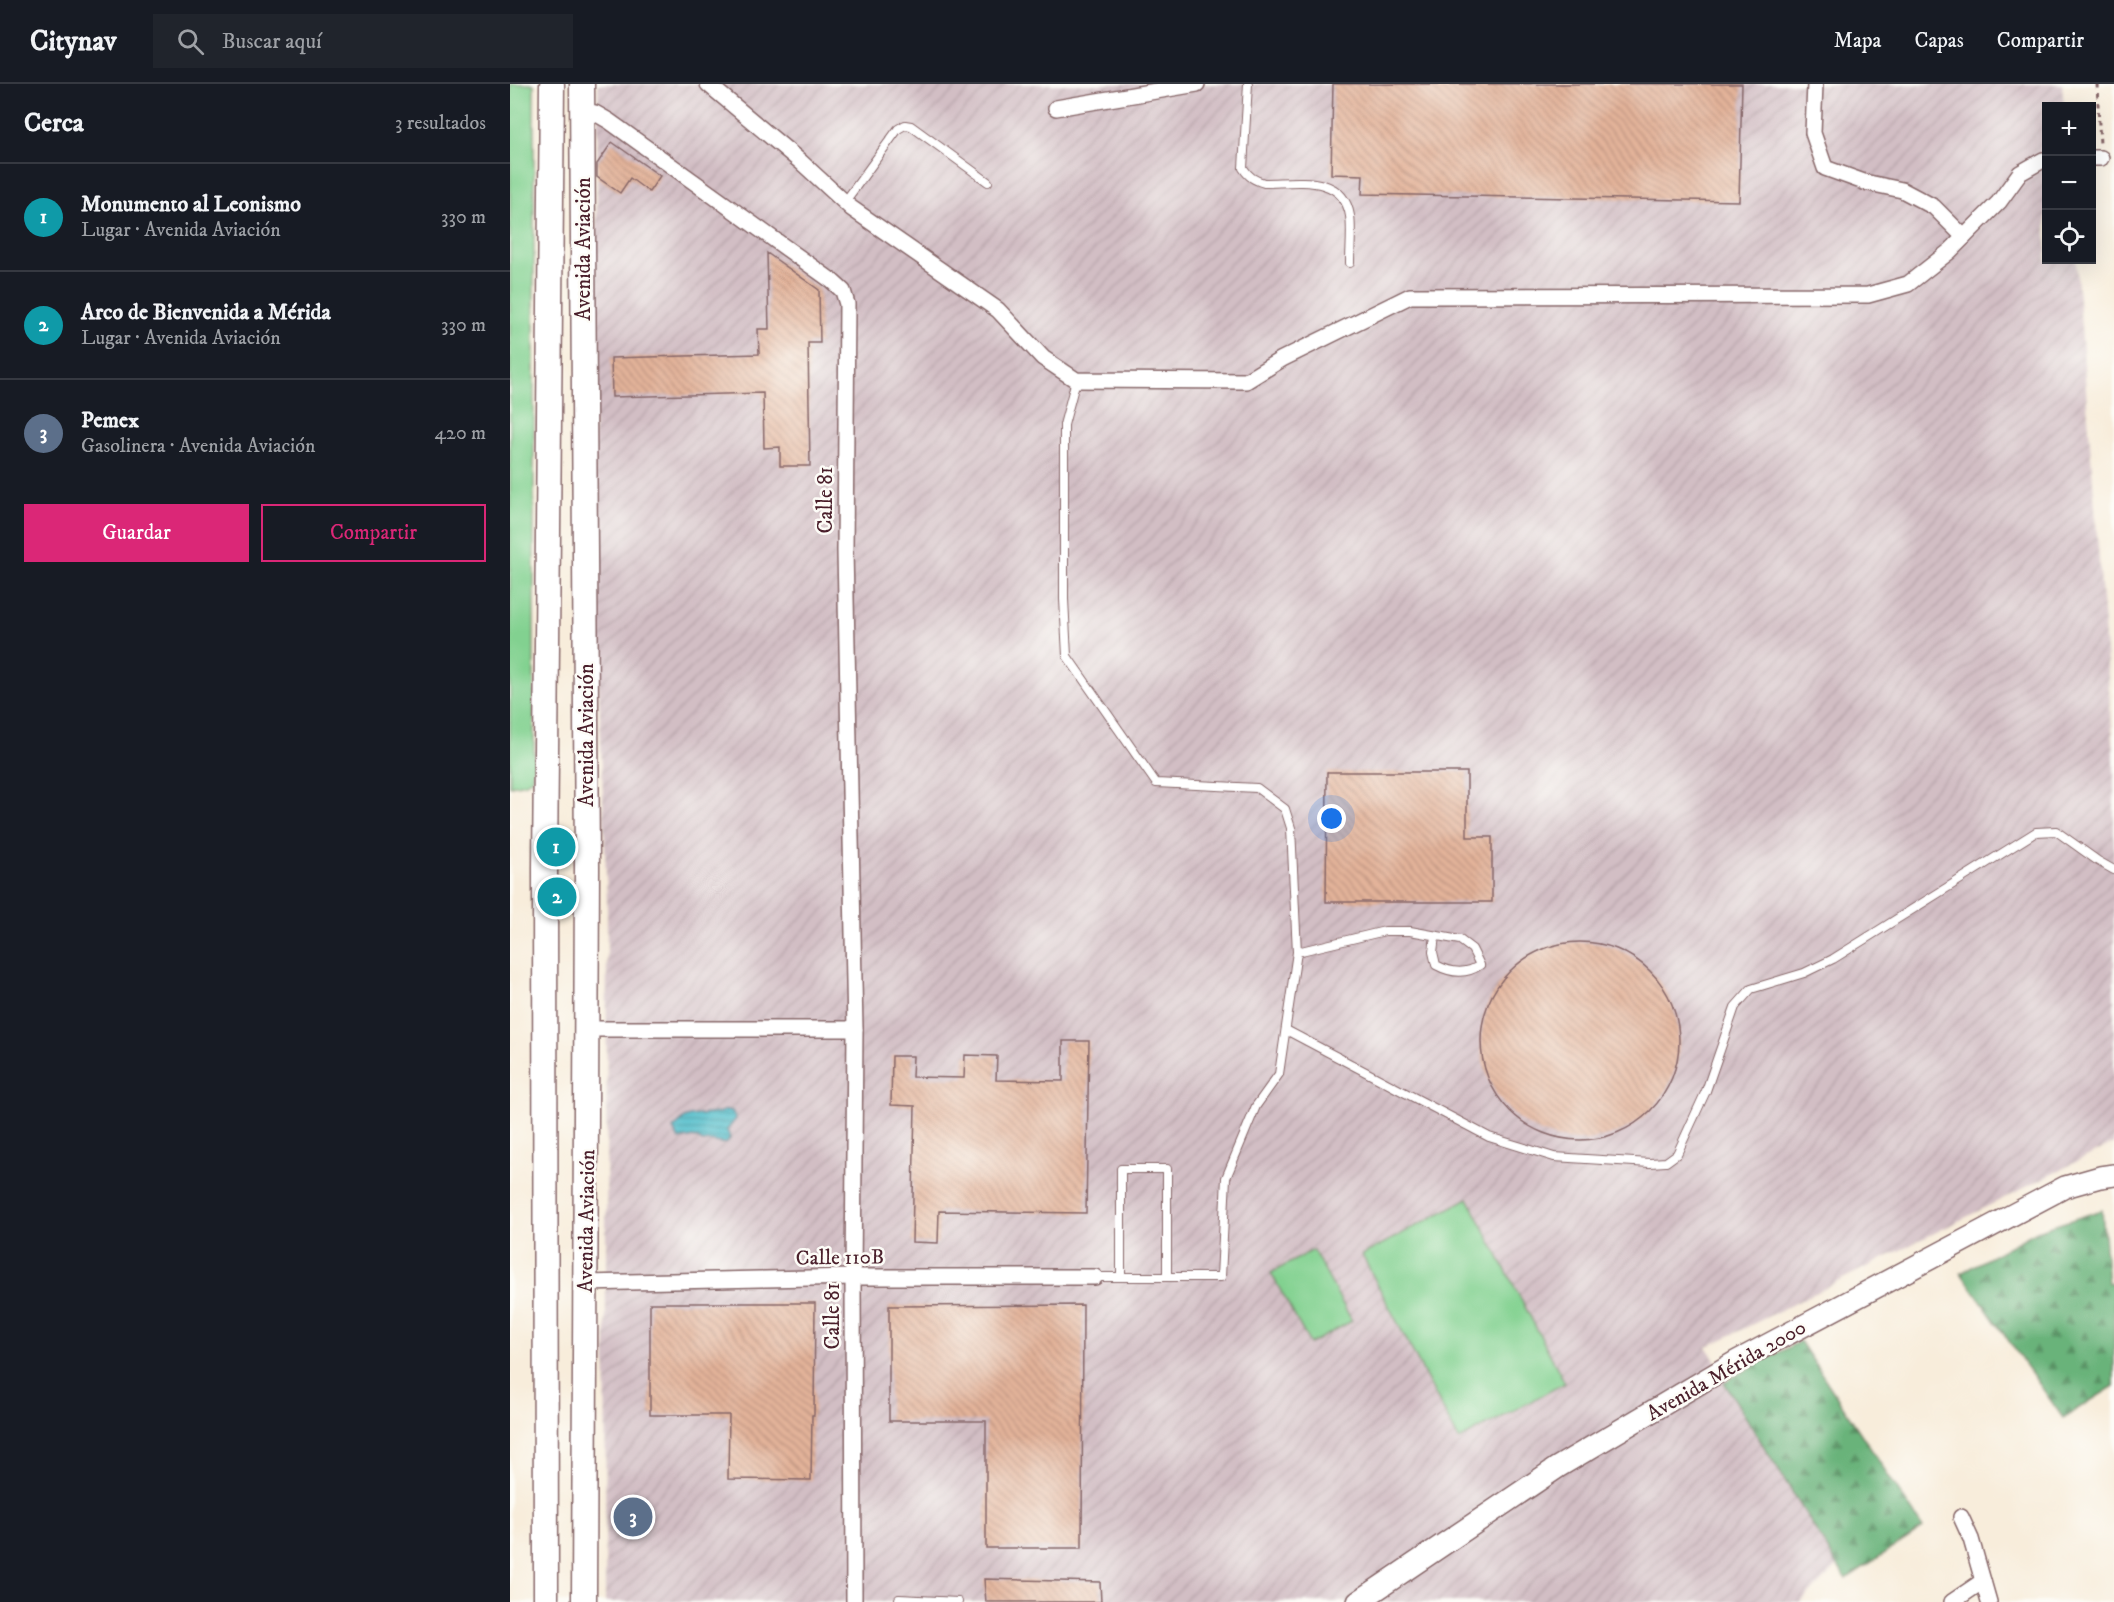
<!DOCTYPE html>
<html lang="es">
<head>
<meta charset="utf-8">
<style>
  body { margin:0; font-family:"IM FELL DW Pica",serif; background:#20242c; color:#f1f3f6 }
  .controls { position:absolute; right:18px; top:18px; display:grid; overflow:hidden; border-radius:0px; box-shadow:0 6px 24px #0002 }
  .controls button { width:54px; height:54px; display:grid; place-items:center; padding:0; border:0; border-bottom:2px solid #363941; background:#171b24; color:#f1f3f6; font:30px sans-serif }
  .you { position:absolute; left:822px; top:735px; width:21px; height:21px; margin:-15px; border:4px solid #fff; border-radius:50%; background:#1a73e8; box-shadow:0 0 0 9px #1a73e833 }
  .badge { display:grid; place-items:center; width:39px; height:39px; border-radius:50%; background:#db2777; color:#fff; font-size:20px; font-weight:700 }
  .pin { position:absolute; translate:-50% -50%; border:3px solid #fff; box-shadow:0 2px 6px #0006 }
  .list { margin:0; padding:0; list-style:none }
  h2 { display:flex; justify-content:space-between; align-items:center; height:78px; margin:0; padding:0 24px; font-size:26px }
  h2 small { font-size:20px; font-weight:400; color:#9ea1a6 }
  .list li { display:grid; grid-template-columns:39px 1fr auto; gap:18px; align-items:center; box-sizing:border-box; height:108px; padding:0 24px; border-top:2px solid #363941 }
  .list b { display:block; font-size:22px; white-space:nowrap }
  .list p { margin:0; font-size:20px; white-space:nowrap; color:#9ea1a6 }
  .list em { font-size:20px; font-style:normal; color:#9ea1a6 }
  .actions { display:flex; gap:12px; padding:18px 24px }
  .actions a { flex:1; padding:14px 0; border:2px solid #db2777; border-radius:0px; text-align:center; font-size:21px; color:#db2777 }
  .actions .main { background:#db2777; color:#fff }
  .icon { flex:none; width:33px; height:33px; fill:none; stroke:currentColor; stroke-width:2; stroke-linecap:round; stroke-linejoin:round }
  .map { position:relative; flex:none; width:1604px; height:1518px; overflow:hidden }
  header { display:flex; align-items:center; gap:36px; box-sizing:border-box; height:84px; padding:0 30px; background:#171b24; border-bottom:2px solid #363941 }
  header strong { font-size:28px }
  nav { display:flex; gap:33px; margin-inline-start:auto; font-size:21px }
  .search { width:420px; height:54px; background:#20242c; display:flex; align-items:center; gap:15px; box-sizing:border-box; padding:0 21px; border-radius:0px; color:#9ea1a6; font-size:22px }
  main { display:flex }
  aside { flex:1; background:#171b24 }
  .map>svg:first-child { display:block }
  .industrial { fill:url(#industrial-furrows) }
  .grass { fill:#82d190; stroke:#66785e; stroke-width:1.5 }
  .forest { fill:url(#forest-firs); stroke:#5a6952; stroke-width:1.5 }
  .water { fill:url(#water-rules); stroke:#4e6e7b; stroke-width:1.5 }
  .building { fill:url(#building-back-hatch) }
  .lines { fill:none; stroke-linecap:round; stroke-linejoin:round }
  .service-casing { stroke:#876769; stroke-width:10 }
  .minor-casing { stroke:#876769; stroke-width:18 }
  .secondary-casing { stroke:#876769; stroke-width:24 }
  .primary-casing { stroke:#876769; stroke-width:27 }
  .path { stroke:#876769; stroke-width:3; stroke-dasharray:4.5 4.5; stroke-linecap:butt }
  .service { stroke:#fff; stroke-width:8 }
  .minor { stroke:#fff; stroke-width:15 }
  .secondary { stroke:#fff; stroke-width:21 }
  .primary { stroke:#fff; stroke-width:24 }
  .labels { text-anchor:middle; stroke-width:5; stroke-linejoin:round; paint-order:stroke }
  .street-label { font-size:21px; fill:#4a1f2b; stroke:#fdfcf7 }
</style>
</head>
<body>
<header>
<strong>Citynav</strong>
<div class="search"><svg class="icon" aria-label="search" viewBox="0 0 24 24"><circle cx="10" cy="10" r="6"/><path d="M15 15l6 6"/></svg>Buscar aquí</div>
<nav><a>Mapa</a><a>Capas</a><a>Compartir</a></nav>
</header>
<main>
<aside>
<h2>Cerca<small>3 resultados</small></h2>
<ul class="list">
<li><span class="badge" style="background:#0f9aa8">1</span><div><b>Monumento al Leonismo</b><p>Lugar · Avenida Aviación</p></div><em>330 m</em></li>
<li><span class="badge" style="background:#0f9aa8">2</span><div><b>Arco de Bienvenida a Mérida</b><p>Lugar · Avenida Aviación</p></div><em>330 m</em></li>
<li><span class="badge" style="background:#5c6f8a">3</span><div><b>Pemex</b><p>Gasolinera · Avenida Aviación</p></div><em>420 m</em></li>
</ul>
<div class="actions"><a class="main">Guardar</a><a>Compartir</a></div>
</aside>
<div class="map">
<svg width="1604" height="1518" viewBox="0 0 1604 1518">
  <defs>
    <pattern id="industrial-furrows" width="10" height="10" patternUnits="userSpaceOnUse" patternTransform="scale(1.5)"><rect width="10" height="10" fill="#d2bec4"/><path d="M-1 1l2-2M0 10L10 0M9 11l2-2" fill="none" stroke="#b6a3a9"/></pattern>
    <pattern id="forest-firs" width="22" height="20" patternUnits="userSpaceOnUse" patternTransform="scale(1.5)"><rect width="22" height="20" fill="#69b37a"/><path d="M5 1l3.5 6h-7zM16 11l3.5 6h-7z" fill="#589164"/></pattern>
    <pattern id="water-rules" width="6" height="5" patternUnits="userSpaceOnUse" patternTransform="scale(1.5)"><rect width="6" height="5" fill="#51becb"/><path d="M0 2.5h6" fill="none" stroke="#459aa5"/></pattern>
    <pattern id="building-back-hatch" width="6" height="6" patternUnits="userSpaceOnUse" patternTransform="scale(1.5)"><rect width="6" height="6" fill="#e3b39a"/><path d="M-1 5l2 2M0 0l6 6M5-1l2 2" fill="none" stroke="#ba917e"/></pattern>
  </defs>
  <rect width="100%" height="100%" fill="#fdfcf7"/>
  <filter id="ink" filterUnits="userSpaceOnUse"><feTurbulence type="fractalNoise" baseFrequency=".0167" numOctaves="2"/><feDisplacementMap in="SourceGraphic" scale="12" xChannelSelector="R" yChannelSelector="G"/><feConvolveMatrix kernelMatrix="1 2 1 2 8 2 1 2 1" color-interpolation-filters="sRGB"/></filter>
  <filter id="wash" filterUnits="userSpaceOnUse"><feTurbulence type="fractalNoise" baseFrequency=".008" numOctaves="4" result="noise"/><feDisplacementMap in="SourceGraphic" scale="24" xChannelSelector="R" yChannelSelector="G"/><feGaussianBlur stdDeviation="1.35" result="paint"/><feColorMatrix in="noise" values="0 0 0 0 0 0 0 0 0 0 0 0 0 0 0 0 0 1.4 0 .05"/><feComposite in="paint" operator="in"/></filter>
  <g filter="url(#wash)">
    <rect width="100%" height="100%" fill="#f8eddb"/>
    <path class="industrial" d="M88 0H1552L1554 22H1536V176H1566L1604 670V1059L1197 1263 1330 1480 1291 1518H95L97 818 83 448Z"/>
    <g class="grass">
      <path d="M0 0H24V676L22 694 16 699 0 702Z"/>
      <path d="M958 1114 1055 1299 949 1356 852 1171Z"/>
      <path d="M803 1166 842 1237 800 1260 761 1189Z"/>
    </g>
    <g class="forest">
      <path d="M1592 1126 1598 1199 1604 1198V1302L1553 1334 1451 1189 1527 1147Z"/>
      <path d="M1290 1257 1413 1444 1336 1495 1214 1298Z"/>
    </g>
    <path class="water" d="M217 1026 222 1027 226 1035 217 1046 220 1054 217 1059C209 1061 206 1055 193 1058L184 1053 169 1056 163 1045 175 1034 180 1032 207 1029Z"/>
    <g id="blocks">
      <g class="building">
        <path d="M823 0H1232L1229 117 852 110 853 91 821 90Z"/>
        <path d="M102 58 150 92 139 108 120 94 110 109 87 93V80Z"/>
        <path d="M257 169 309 206 310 259H298L300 382H270V363L254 364 253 309 102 313 101 274 249 270 248 245H259Z"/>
        <path d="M817 688H957V753H982V818H816Z"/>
        <circle cx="1070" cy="957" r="99"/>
        <path d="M553 957H579L576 1129 429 1127 428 1159 402 1158 405 1022 381 1021 382 972H403L402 993 454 994 455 971 487 972 486 996 553 997Z"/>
        <path d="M140 1219H305L304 1331H302L301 1396 218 1395 219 1331H140Z"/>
        <path d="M573 1221 572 1464H476V1337H379V1222Z"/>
        <path d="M474 1495 590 1498 591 1518H476Z"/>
      </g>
    </g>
  </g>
  <g filter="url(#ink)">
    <use href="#blocks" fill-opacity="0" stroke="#876769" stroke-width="1.5"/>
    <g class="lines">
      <defs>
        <g id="service">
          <path d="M738 0 733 84C739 93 744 96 754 99 786 99 833 89 840 132 842 147 840 164 840 179"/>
          <path d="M334 119 388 45 395 41 401 42 478 98"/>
          <path d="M566 296 554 341V515L557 572 646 699 747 704 775 725 781 744 787 868 769 990 746 1022 716 1094 711 1193H585"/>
          <path d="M787 868 875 847H900L950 856 962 865 970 881C956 891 941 889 926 881L923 868 925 852"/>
          <path d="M776 946 979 1053 1044 1073 1140 1079 1156 1078 1167 1070 1196 1007 1225 923 1241 905 1294 889 1323 875 1526 748 1546 747 1588 777 1604 786"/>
          <path d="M611 1193V1085H657V1193"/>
          <path d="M389 1518V1515L448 1518"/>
        </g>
        <g id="minor">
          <path d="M198 0 291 78 341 124 488 226 533 274 566 296 736 297 772 275 900 212 1358 211 1398 200 1440 167 1489 118 1510 89 1533 76H1536"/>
          <path d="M1305 0 1303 49 1315 84 1354 98 1392 106 1424 123 1454 153"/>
          <path d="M546 24 687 0"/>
          <path d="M72 26 85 29 99 37 322 197 333 207 337 220 335 467 345 945 343 1193 344 1518"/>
          <path d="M1582 74H1591"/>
          <path d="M77 945H345"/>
          <path d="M75 1199 343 1193H585"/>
          <path d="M1451 1433 1461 1455 1479 1518"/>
          <path d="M1442 1518 1473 1497"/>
        </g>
        <path id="secondary" d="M848 1518 1048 1383 1227 1277 1555 1103 1590 1093 1604 1091"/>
        <g id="primary">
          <path d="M72 0 77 784 74 1518"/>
          <path d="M36 1518 35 784 42 0"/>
        </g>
      </defs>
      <use href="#service" class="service-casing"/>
      <use href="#minor" class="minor-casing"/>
      <use href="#secondary" class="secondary-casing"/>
      <use href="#primary" class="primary-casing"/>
      <path class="path" d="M1587 0 1590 61"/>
      <use href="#service" class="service"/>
      <use href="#minor" class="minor"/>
      <use href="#secondary" class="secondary"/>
      <use href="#primary" class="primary"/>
    </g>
  </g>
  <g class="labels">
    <g class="street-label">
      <text transform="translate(73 165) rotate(-90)" y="7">Avenida Aviación</text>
      <text transform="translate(315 416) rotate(-90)" y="7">Calle 81</text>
      <text transform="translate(76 651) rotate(-90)" y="7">Avenida Aviación</text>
      <text transform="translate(76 1137) rotate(-89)" y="7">Avenida Aviación</text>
      <text transform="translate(330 1173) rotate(-1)" y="7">Calle 110B</text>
      <text transform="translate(322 1232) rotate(-90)" y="7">Calle 81</text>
      <text transform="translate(1216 1286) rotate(-30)" y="7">Avenida Mérida 2000</text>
    </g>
  </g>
</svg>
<div class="controls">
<button>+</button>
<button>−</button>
<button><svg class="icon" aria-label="locate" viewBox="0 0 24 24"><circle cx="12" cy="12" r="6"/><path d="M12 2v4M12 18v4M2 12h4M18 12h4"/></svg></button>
</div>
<div class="you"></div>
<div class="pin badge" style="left:46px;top:763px;background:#0f9aa8">1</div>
<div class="pin badge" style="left:47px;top:813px;background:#0f9aa8">2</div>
<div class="pin badge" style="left:123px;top:1433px;background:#5c6f8a">3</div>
</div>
</main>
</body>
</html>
